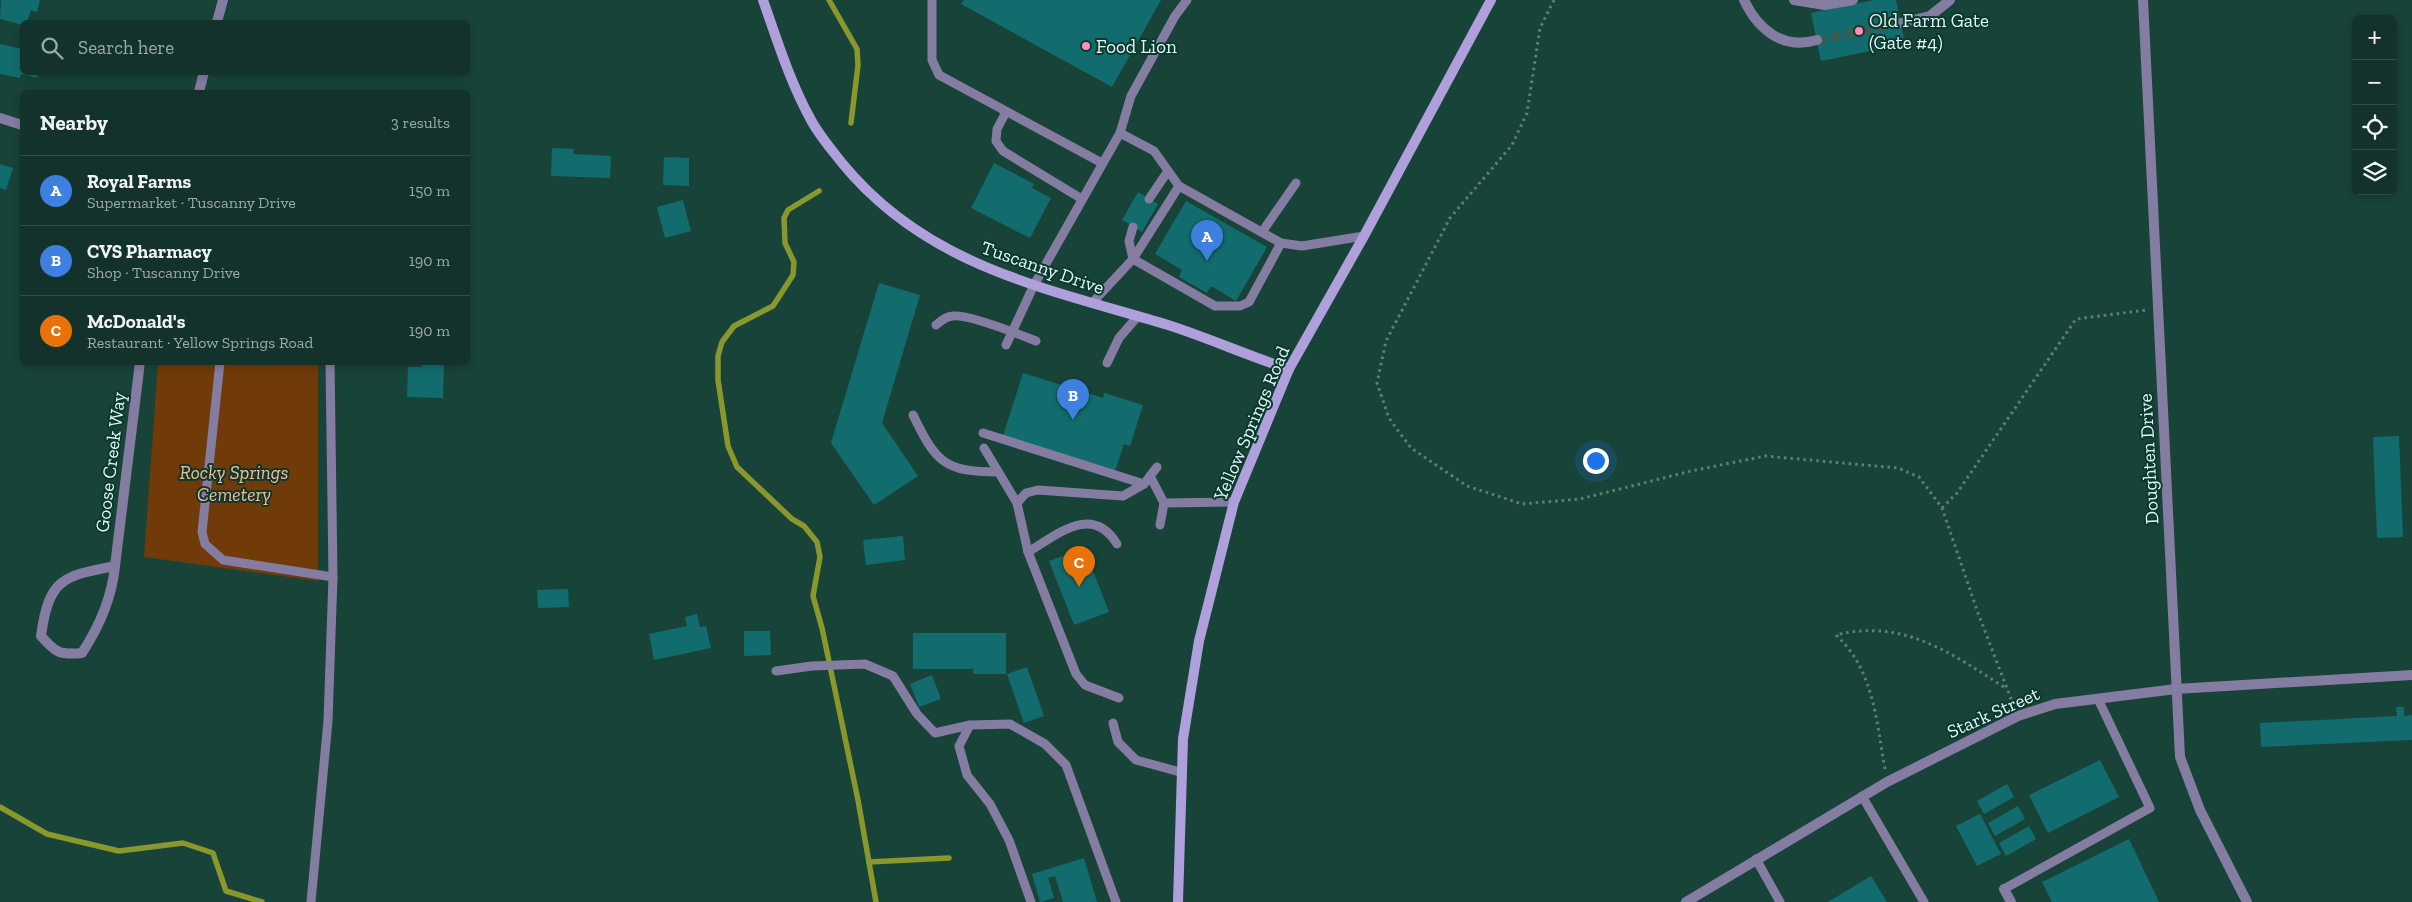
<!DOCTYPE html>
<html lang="en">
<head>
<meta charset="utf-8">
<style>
  body { margin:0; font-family:"Zilla Slab",serif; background:#1f3e37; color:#f1f3f6 }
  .controls { position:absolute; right:15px; top:15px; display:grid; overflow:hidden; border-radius:8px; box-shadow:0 2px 8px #0003 }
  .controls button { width:45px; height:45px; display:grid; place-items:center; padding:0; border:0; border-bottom:1px solid #314d47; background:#12322b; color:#f1f3f6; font:25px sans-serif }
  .you { position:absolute; left:1595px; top:460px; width:18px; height:18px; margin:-12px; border:4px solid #fff; border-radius:50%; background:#1a73e8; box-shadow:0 0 0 8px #1a73e833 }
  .badge { display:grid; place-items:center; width:32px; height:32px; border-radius:50%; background:#8bbbb9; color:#fff; font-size:16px; font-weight:700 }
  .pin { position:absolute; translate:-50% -41px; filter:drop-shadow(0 1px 2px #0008) }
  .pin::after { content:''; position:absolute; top:26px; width:18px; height:15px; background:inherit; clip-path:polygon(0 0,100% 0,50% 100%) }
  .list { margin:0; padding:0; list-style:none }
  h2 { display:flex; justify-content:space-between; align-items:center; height:65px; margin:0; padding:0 20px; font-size:21px }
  h2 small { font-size:16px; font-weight:400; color:#9caaa9 }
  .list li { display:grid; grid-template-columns:32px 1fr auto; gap:15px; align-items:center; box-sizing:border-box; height:70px; padding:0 20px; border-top:1px solid #314d47 }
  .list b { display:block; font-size:19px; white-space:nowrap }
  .list p { margin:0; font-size:16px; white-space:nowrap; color:#9caaa9 }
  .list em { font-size:16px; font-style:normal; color:#9caaa9 }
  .icon { flex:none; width:28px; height:28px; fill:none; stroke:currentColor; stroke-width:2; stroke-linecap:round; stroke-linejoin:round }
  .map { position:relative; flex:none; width:2412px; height:902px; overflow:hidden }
  .search { position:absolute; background:#12322b; box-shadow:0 2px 8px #0003; left:20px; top:20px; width:450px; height:55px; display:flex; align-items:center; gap:12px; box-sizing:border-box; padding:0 18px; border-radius:8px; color:#9caaa9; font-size:19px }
  .panel { position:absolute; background:#12322b; box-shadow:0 2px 8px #0003; left:20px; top:90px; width:450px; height:275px; border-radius:8px }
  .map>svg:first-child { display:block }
  .green { fill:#703a09 }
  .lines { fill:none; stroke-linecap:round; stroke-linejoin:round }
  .stream { stroke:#8a972c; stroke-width:5.5 }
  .building { fill:#126c6d }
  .street-tunnel { stroke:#365e55; stroke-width:10; stroke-dasharray:10 5; stroke-linecap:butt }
  .path { stroke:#5c8077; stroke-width:3; stroke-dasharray:2.5 4; stroke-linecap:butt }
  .lane { stroke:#857ca2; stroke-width:9 }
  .street { stroke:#857ca2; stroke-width:10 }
  .secondary { stroke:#afa0dc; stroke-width:10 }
  .poi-dot { fill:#ff8eba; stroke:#0b382f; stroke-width:2 }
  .labels { text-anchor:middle; stroke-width:4; stroke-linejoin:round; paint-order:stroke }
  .poi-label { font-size:19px; fill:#e2f9f2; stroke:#0b382f; text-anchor:start }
  .street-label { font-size:19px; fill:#e2f9f2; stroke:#0b382f }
  .park-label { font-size:19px; font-style:italic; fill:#fdbc8f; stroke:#0b382f }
</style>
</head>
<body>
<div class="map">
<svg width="2412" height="902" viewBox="0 0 2412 902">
  <rect width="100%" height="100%" fill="#184339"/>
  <path class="green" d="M158 363H318V581L144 557Z"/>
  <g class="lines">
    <g class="stream">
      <path d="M829 0 857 49 858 65 851 123"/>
      <path d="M819 191 788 210 784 218 785 243 794 262 793 275 773 306 734 326 722 342 718 356V380L728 446 737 467 792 519 804 526 817 542 820 557 813 596 822 628 858 800 876 902"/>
      <path d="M0 807 47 834 119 851 183 843 213 853 226 891 262 902"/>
      <path d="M869 862 949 858"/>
    </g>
  </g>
  <g class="building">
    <path d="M1 0H40L37 12 31 10 27 22H22V25L0 19Z"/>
    <path d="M964 0H1161L1112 87 961 4Z"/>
    <path d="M1874 0H1896L1905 44 1821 61 1811 13Z"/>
    <path d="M0 44 22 49V72H38L37 78 21 74 20 78 0 74Z"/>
    <path d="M552 148 574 149 573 154 611 156 610 178 551 176Z"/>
    <path d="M664 157 689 158V186L663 185Z"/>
    <path d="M994 163 1034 184 1032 188 1051 198 1030 238 971 208Z"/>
    <path d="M0 164 13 168 6 190 0 188Z"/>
    <path d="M1138 192 1158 204 1142 232 1122 220Z"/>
    <path d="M683 200 691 231 665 238 657 207Z"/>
    <path d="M1186 201 1267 247 1236 301 1211 286 1207 293 1179 277 1182 270 1155 254Z"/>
    <path d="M879 283 920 295 882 423 918 476 874 505 831 443Z"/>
    <path d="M422 362H444L443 398 407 397 408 367H422Z"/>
    <path d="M1023 373 1103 398 1104 393 1143 405 1130 446 1124 444 1115 471 1003 436Z"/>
    <path d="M2399 436 2403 537 2377 538 2373 437Z"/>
    <path d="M903 536 905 560 866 565 863 540Z"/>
    <path d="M1084 548 1109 612 1074 625 1049 561Z"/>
    <path d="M568 589 569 607 538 608 537 590Z"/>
    <path d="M697 614 700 627 706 626 711 648 654 660 649 634 687 626 685 617Z"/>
    <path d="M744 631H770L771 655 744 656Z"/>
    <path d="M913 633H1006V674H973V669H913Z"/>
    <path d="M1027 667 1044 716 1024 723 1007 674Z"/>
    <path d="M932 675 941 699 919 707 910 684Z"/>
    <path d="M2396 707H2404V716L2412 715V740L2261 747 2260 723 2397 716Z"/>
    <path d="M2100 760 2119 797 2048 833 2029 795Z"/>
    <path d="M2007 784 2014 797 1984 814 1977 801Z"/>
    <path d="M2018 806 2025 819 1995 836 1988 823Z"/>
    <path d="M1980 814 2001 854 1977 866 1956 826Z"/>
    <path d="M2029 826 2036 839 2006 856 1999 843Z"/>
    <path d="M2129 839 2159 902H2052L2042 882Z"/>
    <path d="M1084 858 1097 902H1063L1055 876 1048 878 1054 898 1040 902 1032 874Z"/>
    <path d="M1871 876 1887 902H1828Z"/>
  </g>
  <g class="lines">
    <path class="street-tunnel" d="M1817 40 1901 23"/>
    <g class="path">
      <path d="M1554 0 1540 28 1527 113 1512 145 1450 218 1386 341 1377 383 1389 418 1411 448 1467 486 1522 504 1580 499 1691 471 1765 456 1898 468 1919 477 1942 508 1978 613 2013 704"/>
      <path d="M1942 508 1957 493 2076 319 2146 310"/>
      <path d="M1885 769C1876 720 1874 670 1836 635 1904 618 1952 654 2007 689"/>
    </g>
    <g class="lane">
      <path d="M932 0V60L939 75 1102 163"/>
      <path d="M1006 112 997 129 996 141 1003 151 1082 199"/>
      <path d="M1120 133 1154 151 1179 186 1281 243 1302 246 1364 236"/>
      <path d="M1149 199 1168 171"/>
      <path d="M1133 227 1129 241 1133 259 1215 306H1240L1249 302 1281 243"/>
      <path d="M1262 232 1296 183"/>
      <path d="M1092 303 1133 259 1179 186"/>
      <path d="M936 325C941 321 946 316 953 316 968 314 1021 335 1036 341"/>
      <path d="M1006 345 1034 285 1120 133 1131 96 1175 16 1187 0"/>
      <path d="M220 362 202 532 205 544 223 560 333 577"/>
      <path d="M1107 363 1119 338 1138 316"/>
      <path d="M913 415C936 462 944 472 998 472"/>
      <path d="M983 433 1144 484"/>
      <path d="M984 448 1017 503 1028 552"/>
      <path d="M1150 476 1164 503"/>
      <path d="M1017 503 1026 493 1038 490 1123 496 1144 484 1157 467"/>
      <path d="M1160 525 1164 503 1234 502"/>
      <path d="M1117 544C1092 503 1057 535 1028 552L1076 674 1085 685 1119 698"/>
      <path d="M776 671 812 666 865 664 893 676 917 714 935 733 970 725 1010 724 1045 744 1066 765 1116 902"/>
      <path d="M1113 723 1118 742 1136 760 1180 772"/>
      <path d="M970 725 959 746 967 775 990 804 1009 840 1031 902"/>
      <path d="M1862 796 1924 902"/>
      <path d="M1756 859 1780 902"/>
      <path d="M2004 889 2150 808 2098 699"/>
      <path d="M311 902 328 721 333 577 330 362"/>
    </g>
    <g class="street">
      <path d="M1744 0C1758 30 1783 50 1817 40"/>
      <path d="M1794 0 1825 5 1853 0"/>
      <path d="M2143 0 2180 757 2200 810 2247 902"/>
      <path d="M217 22 223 0"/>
      <path d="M1901 23 1930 16 1950 0"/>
      <path d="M199 92 204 72"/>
      <path d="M0 118 22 125"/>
      <path d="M115 566C63 576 49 578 41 636 56 653 59 655 82 653 99 627 112 597 115 566L140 362"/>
      <path d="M2004 889 2011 902"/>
      <path d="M1686 902 1887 782 2018 716 2055 704 2176 689 2412 675"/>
    </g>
    <g class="secondary">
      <path d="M763 0C777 40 790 82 811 120 819 135 831 149 842 163 927 267 1046 288 1168 325 1209 338 1248 356 1289 369"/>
      <path d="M1178 902 1183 739 1199 641 1234 502 1289 369 1364 236 1491 0"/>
    </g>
  </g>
  <g class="poi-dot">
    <circle cx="1859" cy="31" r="5"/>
    <circle cx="1086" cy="46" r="5"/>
  </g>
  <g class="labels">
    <g class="poi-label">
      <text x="1869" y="27">Old Farm Gate<tspan x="1869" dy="22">(Gate #4)</tspan></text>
      <text x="1096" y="53">Food Lion</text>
    </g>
    <g class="street-label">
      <text transform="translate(1043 267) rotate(19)" y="7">Tuscanny Drive</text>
      <text transform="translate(1251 423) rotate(-67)" y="7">Yellow Springs Road</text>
      <text transform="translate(2148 459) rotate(-93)" y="7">Doughten Drive</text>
      <text transform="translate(110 462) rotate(-83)" y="7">Goose Creek Way</text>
      <text transform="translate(1993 712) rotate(-24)" y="7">Stark Street</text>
    </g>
    <g class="park-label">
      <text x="234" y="479">Rocky Springs<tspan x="234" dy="22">Cemetery</tspan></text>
    </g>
  </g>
</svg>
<div class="controls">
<button>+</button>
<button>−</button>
<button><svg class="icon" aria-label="locate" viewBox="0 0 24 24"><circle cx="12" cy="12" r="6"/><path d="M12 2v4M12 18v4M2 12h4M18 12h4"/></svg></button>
<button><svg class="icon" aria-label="layers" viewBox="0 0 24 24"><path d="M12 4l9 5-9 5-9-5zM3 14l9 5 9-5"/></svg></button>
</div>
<div class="you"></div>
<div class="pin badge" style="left:1207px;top:261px;background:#3f7fe0">A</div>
<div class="pin badge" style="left:1073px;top:420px;background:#3f7fe0">B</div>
<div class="pin badge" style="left:1079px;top:587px;background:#e8710a">C</div>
<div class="search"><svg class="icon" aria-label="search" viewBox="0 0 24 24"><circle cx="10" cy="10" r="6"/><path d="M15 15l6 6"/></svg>Search here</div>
<section class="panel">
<h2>Nearby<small>3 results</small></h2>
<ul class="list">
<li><span class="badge" style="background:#3f7fe0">A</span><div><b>Royal Farms</b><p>Supermarket · Tuscanny Drive</p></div><em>150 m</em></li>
<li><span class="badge" style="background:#3f7fe0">B</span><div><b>CVS Pharmacy</b><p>Shop · Tuscanny Drive</p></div><em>190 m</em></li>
<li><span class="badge" style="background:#e8710a">C</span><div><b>McDonald's</b><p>Restaurant · Yellow Springs Road</p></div><em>190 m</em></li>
</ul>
</section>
</div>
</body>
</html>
